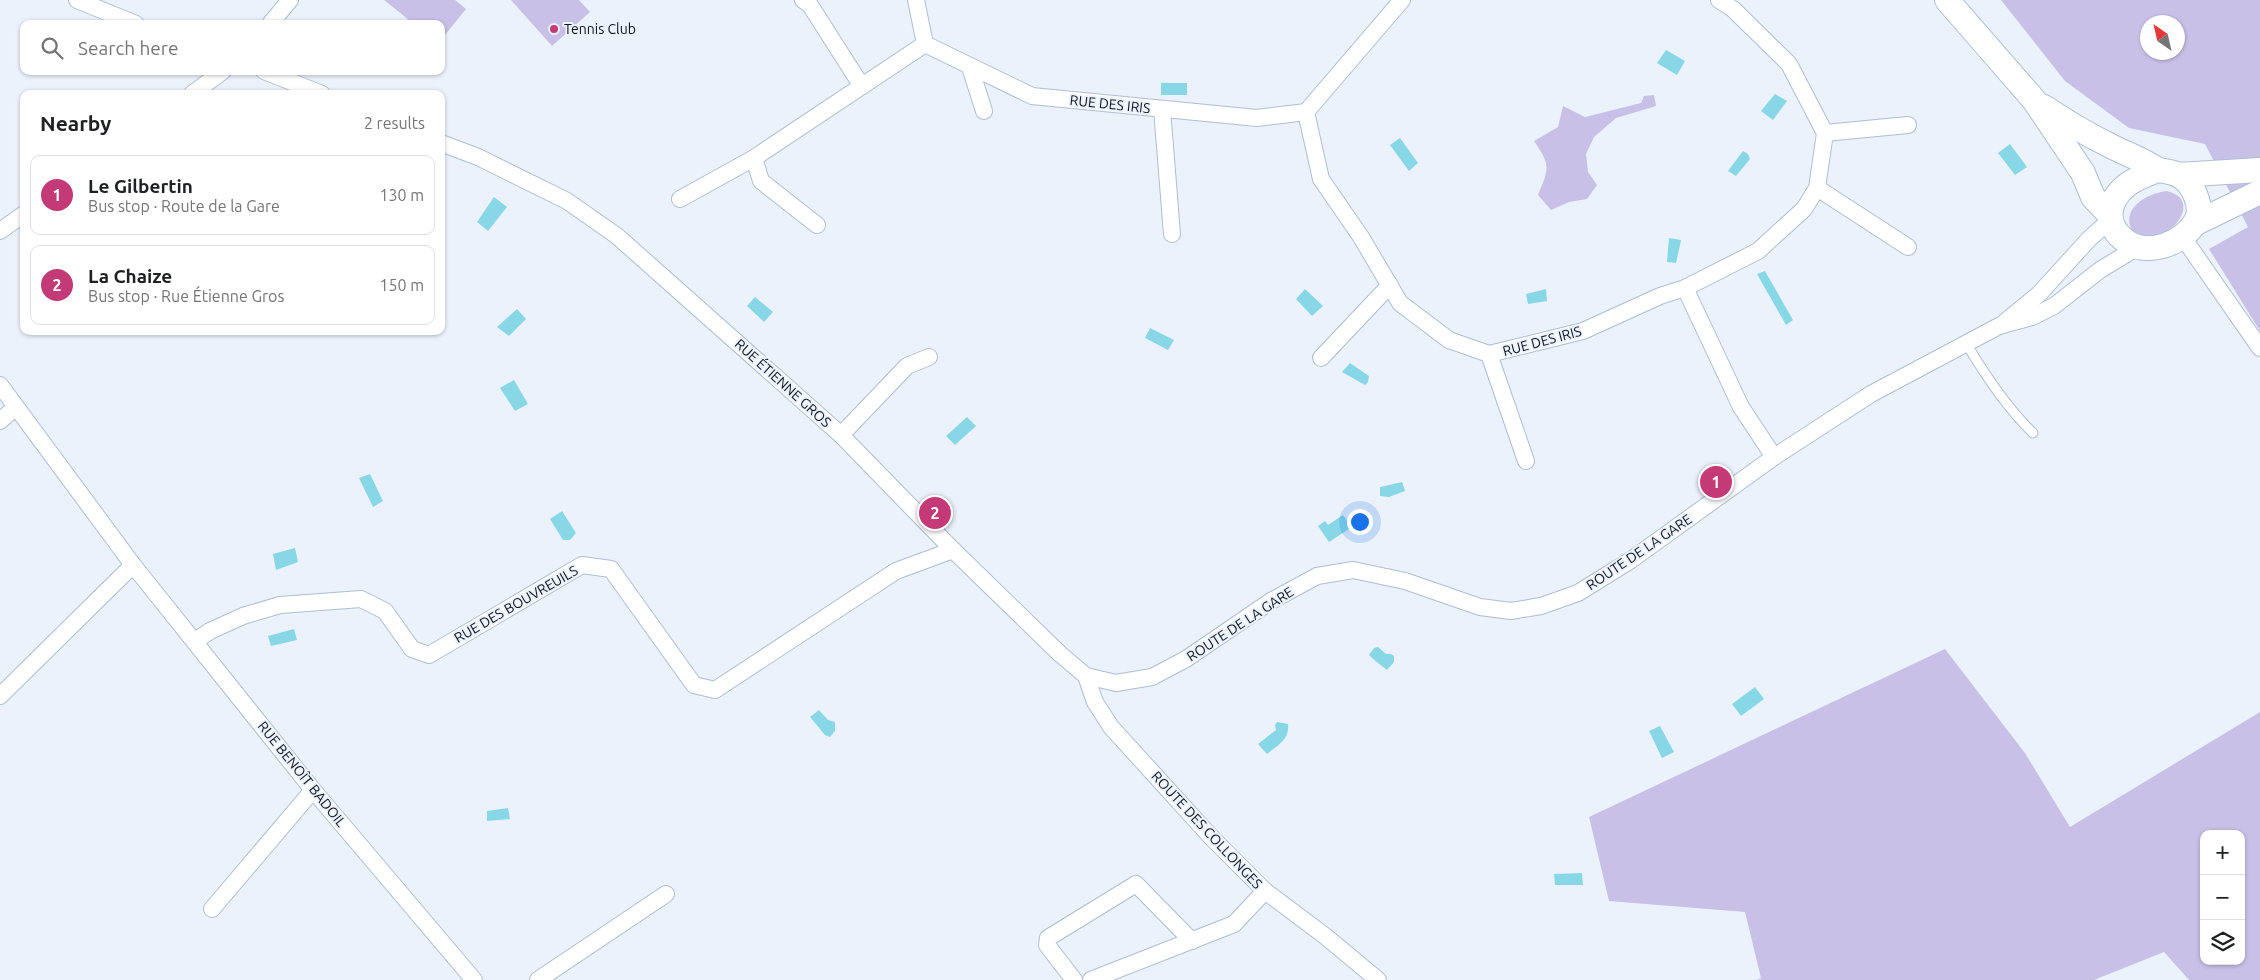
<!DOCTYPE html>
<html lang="en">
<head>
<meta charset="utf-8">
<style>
  body { margin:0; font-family:Ubuntu,sans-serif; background:#f6f6f6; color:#202124 }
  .controls { position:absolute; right:15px; bottom:15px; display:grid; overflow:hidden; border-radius:10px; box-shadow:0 1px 4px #0004 }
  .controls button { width:45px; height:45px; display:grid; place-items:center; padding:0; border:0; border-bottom:1px solid #e0e0e0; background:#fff; color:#202124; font:25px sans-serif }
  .compass { position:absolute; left:2140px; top:15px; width:45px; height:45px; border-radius:50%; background:#fff; box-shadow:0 1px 4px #0004; rotate:326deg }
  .you { position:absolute; left:1359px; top:521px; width:18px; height:18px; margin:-12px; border:4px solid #fff; border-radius:50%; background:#1a73e8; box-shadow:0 0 0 8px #1a73e833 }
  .badge { display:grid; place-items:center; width:32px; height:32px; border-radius:50%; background:#c33a77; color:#fff; font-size:16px; font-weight:700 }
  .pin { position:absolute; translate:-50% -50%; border:2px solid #fff; box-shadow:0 1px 5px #0006 }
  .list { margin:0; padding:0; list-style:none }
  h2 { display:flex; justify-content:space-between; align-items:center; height:65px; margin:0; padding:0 20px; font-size:21px }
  h2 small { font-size:16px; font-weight:400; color:#757577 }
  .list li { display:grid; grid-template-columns:32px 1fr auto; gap:15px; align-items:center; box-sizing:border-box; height:80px; margin:0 10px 10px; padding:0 10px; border:1px solid #e0e0e0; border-radius:10px }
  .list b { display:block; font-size:19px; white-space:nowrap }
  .list p { margin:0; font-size:16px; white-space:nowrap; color:#757577 }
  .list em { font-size:16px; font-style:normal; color:#757577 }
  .icon { flex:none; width:28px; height:28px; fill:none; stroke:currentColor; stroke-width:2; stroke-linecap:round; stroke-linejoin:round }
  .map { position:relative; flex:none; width:2260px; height:980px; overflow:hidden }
  .search { position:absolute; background:#fff; box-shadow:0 1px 4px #0004; left:20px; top:20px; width:425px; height:55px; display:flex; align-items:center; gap:12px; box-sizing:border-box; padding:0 18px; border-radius:10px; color:#757577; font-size:19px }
  .panel { position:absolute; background:#fff; box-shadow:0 1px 4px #0004; left:20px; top:90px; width:425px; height:245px; border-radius:10px }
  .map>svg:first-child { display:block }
  .green { fill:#c8c0e7; fill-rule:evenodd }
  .water { fill:#87d7e7 }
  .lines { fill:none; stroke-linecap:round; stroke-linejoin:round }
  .service-casing { stroke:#adbed4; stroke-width:11 }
  .minor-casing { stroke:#adbed4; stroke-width:18 }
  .secondary-casing { stroke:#adbed4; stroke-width:26 }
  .service { stroke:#fff; stroke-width:9 }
  .minor { stroke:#fff; stroke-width:16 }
  .secondary { stroke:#fff; stroke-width:24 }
  .poi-dot { fill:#c33a77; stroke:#ebf2fb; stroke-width:2 }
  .labels { text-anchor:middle; stroke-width:4; stroke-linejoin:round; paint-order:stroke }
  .poi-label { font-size:14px; fill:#0d131a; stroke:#ebf2fb; text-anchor:start }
  .street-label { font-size:14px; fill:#0d131a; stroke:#ebf2fb }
</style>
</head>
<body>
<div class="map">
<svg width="2260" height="980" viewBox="0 0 2260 980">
  <rect width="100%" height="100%" fill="#ebf2fb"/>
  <g class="green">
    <path d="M384 0H455L466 9 441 40V24H414Z"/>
    <path d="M511 0H579L590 12 552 46Z"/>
    <path d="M2001 0H2260V331L2209 249 2248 227 2205 144 2129 128 2065 81ZM2148 22H2178V52H2148Z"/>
    <path d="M1654 95 1656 106 1616 118 1594 137 1586 154 1588 172 1597 185 1587 199 1569 202 1551 210 1538 195C1549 169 1551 165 1534 141L1558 127 1563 106 1585 117 1641 103 1644 96Z"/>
    <path d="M2167 191C2204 200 2171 242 2144 238 2140 237 2136 234 2133 232 2119 209 2147 193 2167 191Z"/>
    <path d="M1945 649 2025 753 2070 827 2260 712V980H2189L2164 952 2094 980H1757L1761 978 1745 912 1609 901 1589 817ZM2204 834H2241V961H2204Z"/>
  </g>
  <g class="water">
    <path d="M1666 50 1685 61 1677 75 1657 63Z"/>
    <rect x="1161" y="83" width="26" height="12"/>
    <path d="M1775 94 1787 101 1773 120 1761 111Z"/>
    <path d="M1400 138 1418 163 1409 171 1390 145Z"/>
    <path d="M2010 144 2027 167 2015 175 1998 153Z"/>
    <path d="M1743 151 1748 154 1750 159 1736 176 1728 171Z"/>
    <path d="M494 197 507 207 488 231 477 222Z"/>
    <path d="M1669 238 1681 240 1676 263 1667 262Z"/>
    <path d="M1765 271 1793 320 1786 325 1757 274Z"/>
    <path d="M1305 289 1323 306 1312 316 1296 299Z"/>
    <path d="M1546 289 1547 301 1528 304 1526 294Z"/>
    <path d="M755 297 773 312 764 322 747 306Z"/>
    <path d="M517 309 526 319 509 336 497 327Z"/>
    <path d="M1150 328 1174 340 1168 350 1145 338Z"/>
    <path d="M1350 363 1369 376 1368 382 1365 385 1342 372Z"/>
    <path d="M514 380 528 404 515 411 500 388Z"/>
    <path d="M967 417 976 426 955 445 946 436Z"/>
    <path d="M370 474 383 501 373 507 359 478Z"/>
    <path d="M1402 482 1405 491 1389 497 1380 496V487Z"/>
    <path d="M562 511 576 533 570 540H563L550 519Z"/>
    <path d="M1343 515 1352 527 1329 542 1318 526 1325 521 1328 525Z"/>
    <path d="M295 548 298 562 276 570 273 554Z"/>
    <path d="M294 629 297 640 271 646 268 636Z"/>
    <path d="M1378 647 1386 654H1391L1394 656V662L1387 670C1381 665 1375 661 1369 655L1374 648Z"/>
    <path d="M1755 687 1764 699 1741 716 1732 704Z"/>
    <path d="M819 710 828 720 835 722V731L830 737 825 735 810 717Z"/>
    <path d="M1277 722 1288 724C1290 739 1278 745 1267 754L1258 744 1276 730 1275 725Z"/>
    <path d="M1660 726 1674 752 1662 758 1649 731Z"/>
    <path d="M508 808 510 819 487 821V811Z"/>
    <path d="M1582 873 1583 885H1555L1554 874Z"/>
  </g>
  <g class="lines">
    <defs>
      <path id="service" d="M1966 343C1985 375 2006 407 2033 433"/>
      <g id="minor">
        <path d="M77 0 136 24"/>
        <path d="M803 0 810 5 861 85"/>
        <path d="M916 0 925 44 1032 96 1257 118 1306 112 1402 0"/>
        <path d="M270 24 290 0"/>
        <path d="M970 67 984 111"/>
        <path d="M264 71 322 94"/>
        <path d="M192 94 223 71"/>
        <path d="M1162 109 1172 234"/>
        <path d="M1306 112 1321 179 1361 237 1400 303 1449 340 1489 354 1583 331 1660 296 1685 288 1758 251 1804 209 1817 188 1825 133 1789 64 1733 9 1719 0"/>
        <path d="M1825 133 1908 125"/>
        <path d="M441 143 478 157 567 201 617 236 841 435 953 550 1060 654 1086 676 1116 683 1152 677 1186 659 1271 601 1317 576 1353 570 1405 581 1480 607 1511 611 1541 606 1578 593 1631 560 1774 457 1871 394 1999 326 2032 317 2054 306 2100 270 2138 247"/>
        <path d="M754 158 761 181 817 225"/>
        <path d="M1817 188 1908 247"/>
        <path d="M680 199 754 158 925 44"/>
        <path d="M0 231 24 214"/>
        <path d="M2182 236 2260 348"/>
        <path d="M1685 288 1741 407 1774 457"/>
        <path d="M2005 322 2039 294 2089 239 2109 221"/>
        <path d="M1489 354 1526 461"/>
        <path d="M1321 358 1390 285"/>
        <path d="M0 385 133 565 313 790 474 980"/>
        <path d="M0 421 16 407"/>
        <path d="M841 435 907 366 929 357"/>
        <path d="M195 641 210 631 243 616 280 605 361 599 385 611 412 649 429 655 582 565 611 569 694 685 715 690 896 571 953 550"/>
        <path d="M1086 676 1095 702 1111 727 1212 838 1265 891 1325 936 1378 980"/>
        <path d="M0 696 133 565"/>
        <path d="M212 909 313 790"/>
        <path d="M538 980 666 894"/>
        <path d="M1074 980 1047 945 1048 938 1136 884 1192 941"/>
        <path d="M1091 980 1234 924 1265 891"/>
      </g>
      <g id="secondary">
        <path d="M1947 0 2034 100 2083 173 2093 197 2110 215"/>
        <path d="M2044 107C2065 121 2086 134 2109 145 2126 154 2142 159 2158 170"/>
        <path d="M2158 170C2164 171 2171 172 2177 174 2193 182 2205 208 2195 223 2181 244 2149 256 2127 242 2104 226 2106 202 2127 185 2136 178 2148 174 2158 170Z"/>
        <path d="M2178 175 2260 170"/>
        <path d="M2196 223 2260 192"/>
      </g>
    </defs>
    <use href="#service" class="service-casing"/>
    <use href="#minor" class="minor-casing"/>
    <use href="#secondary" class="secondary-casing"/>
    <use href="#service" class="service"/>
    <use href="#minor" class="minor"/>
    <use href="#secondary" class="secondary"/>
  </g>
  <circle class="poi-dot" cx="554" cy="29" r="5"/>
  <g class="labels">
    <g class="poi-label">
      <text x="564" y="34">Tennis Club</text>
    </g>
    <g class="street-label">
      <text transform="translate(1110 104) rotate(6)" y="5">RUE DES IRIS</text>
      <text transform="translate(1542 341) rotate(-15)" y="5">RUE DES IRIS</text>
      <text transform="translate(783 383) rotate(42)" y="5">RUE ÉTIENNE GROS</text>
      <text transform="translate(1639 552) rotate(-34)" y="5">ROUTE DE LA GARE</text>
      <text transform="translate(516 604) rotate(-30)" y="5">RUE DES BOUVREUILS</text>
      <text transform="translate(1240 624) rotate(-33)" y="5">ROUTE DE LA GARE</text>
      <text transform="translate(302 774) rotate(51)" y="5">RUE BENOÎT BADOIL</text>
      <text transform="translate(1207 830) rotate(47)" y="5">ROUTE DES COLLONGES</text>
    </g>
  </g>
</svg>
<div class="controls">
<button>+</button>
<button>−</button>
<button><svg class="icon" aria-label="layers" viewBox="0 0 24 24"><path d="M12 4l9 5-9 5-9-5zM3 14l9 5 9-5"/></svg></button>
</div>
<svg class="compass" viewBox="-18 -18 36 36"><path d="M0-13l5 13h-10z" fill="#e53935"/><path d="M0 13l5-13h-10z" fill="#757577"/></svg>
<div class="you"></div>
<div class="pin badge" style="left:1716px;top:482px">1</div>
<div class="pin badge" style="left:935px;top:513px">2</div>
<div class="search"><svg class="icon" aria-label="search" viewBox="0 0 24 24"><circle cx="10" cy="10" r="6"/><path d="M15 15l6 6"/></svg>Search here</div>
<section class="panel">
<h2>Nearby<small>2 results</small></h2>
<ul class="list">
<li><span class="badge">1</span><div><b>Le Gilbertin</b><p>Bus stop · Route de la Gare</p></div><em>130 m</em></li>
<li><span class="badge">2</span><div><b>La Chaize</b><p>Bus stop · Rue Étienne Gros</p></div><em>150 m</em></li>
</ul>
</section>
</div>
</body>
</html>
